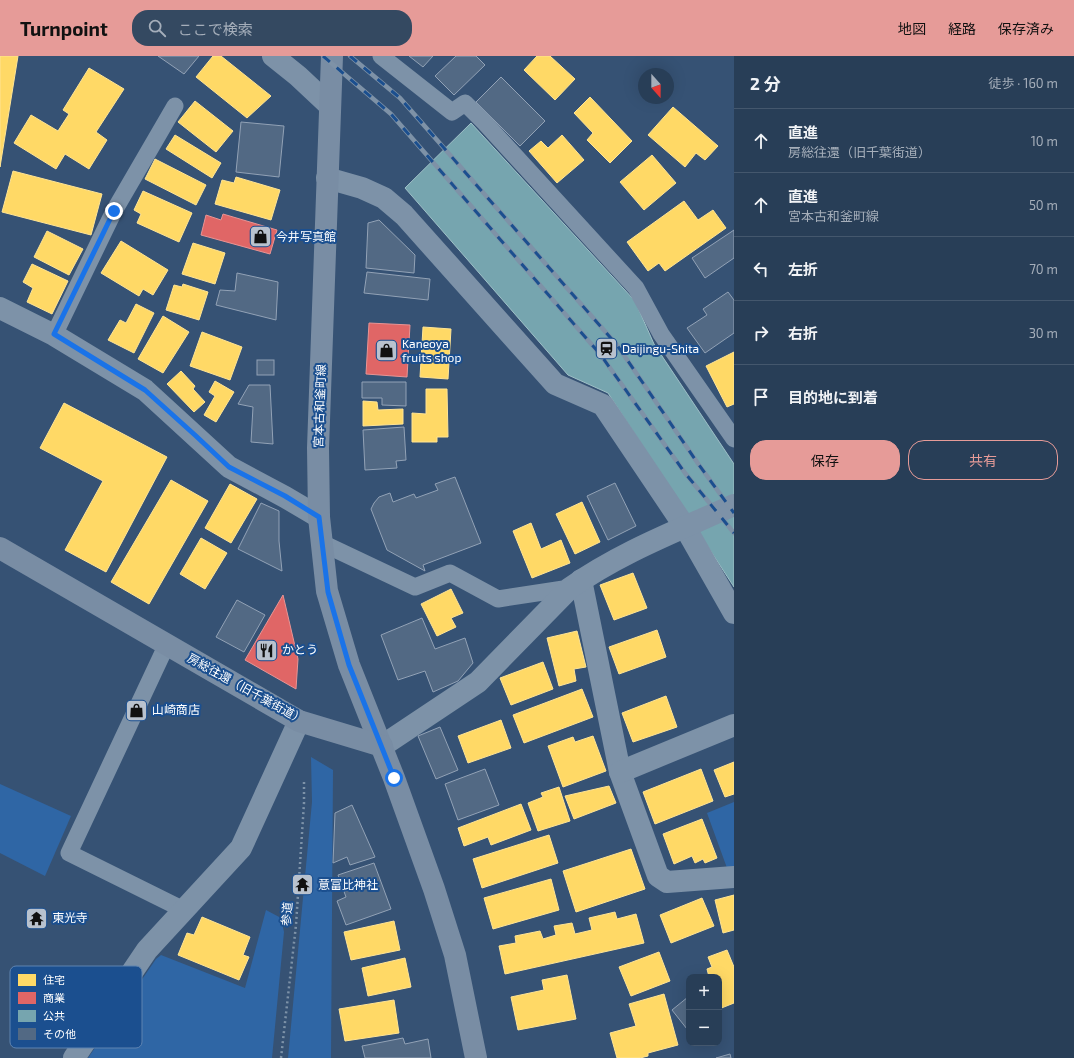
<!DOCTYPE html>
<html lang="ja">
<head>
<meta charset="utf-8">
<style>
  body { margin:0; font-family:"Exo 2","Noto Sans JP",sans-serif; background:#344961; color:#f1f3f6 }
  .controls { position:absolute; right:12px; bottom:12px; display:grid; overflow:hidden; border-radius:8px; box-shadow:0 4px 16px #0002 }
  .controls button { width:36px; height:36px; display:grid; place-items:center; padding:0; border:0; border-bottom:1px solid #44576d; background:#283e57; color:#f1f3f6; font:20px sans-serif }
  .compass { position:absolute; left:638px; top:12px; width:36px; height:36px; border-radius:50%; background:#283e57; box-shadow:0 4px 16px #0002; rotate:159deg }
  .stop { position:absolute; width:12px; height:12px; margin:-9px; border:3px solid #1a73e8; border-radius:50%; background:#fff }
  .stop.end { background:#1a73e8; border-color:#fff; box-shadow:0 1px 4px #0008 }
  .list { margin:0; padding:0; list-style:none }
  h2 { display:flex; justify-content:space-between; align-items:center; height:52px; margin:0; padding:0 16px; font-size:17px }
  h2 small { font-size:13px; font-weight:400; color:#a5aeba }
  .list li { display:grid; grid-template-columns:26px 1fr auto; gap:12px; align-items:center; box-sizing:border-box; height:64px; padding:0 16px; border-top:1px solid #44576d }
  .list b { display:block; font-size:15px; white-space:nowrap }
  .list p { margin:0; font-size:13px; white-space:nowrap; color:#a5aeba }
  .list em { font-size:13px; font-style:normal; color:#a5aeba }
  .actions { display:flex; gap:8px; padding:12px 16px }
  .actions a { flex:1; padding:9px 0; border:1px solid #e69b98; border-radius:16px; text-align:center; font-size:14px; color:#e69b98 }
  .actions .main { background:#e69b98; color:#111 }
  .icon { flex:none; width:22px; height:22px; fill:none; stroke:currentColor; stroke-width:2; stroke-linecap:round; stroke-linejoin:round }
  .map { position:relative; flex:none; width:734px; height:1002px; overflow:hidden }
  header { display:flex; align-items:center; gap:24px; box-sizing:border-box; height:56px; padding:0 20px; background:#e69b98; color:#111 }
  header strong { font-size:19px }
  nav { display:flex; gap:22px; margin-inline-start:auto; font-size:14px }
  .search { width:280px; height:36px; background:#344961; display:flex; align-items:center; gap:10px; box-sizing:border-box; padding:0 14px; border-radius:16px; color:#a5aeba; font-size:15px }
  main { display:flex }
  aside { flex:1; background:#283e57 }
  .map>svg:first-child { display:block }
  .green { fill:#2f66a5 }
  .homes { fill:#ffd966; stroke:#ffe494 }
  .shops { fill:#e06666; stroke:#e99494 }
  .public { fill:#76a5af; stroke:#9fc0c7 }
  .building { fill:#526984; stroke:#92a2b6 }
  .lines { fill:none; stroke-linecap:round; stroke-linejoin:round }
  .path { stroke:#7d92a8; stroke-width:2.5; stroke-dasharray:2 3; stroke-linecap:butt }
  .lane { stroke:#7d92a8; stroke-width:17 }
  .street { stroke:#7d92a8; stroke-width:22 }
  .secondary { stroke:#798da4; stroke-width:22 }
  .rail-casing { stroke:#7e92a7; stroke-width:4.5 }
  .rail { stroke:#1b4f8f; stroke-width:3; stroke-dasharray:9; stroke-linecap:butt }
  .route { stroke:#1a73e8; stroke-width:5 }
  .labels { text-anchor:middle; stroke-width:4; stroke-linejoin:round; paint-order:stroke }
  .poi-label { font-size:12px; fill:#fff; stroke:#1b4f8f; text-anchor:start }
  .street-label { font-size:12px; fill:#fff; stroke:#1b4f8f }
  .key { fill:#1b4f8f; stroke:#5f84b1; stroke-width:1 }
  .key-label { font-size:11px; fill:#fff }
</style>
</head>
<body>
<header>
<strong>Turnpoint</strong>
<div class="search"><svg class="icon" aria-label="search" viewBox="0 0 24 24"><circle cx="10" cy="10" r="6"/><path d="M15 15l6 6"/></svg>ここで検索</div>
<nav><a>地図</a><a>経路</a><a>保存済み</a></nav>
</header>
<main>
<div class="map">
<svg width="734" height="1002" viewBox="0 0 734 1002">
  <rect width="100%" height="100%" fill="#365274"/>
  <g class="green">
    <path d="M311 701 333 714 331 1002H288L312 746Z"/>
    <path d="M0 728 71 760 45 820 0 797Z"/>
    <path d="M734 746V811L727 812 707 757Z"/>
    <path d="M266 854 281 862 284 876 272 1002H88L156 903 161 899 245 932Z"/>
  </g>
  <g class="homes">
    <path d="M0 0H18L0 111Z"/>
    <path d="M213 0H221L271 40 247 62 196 21Z"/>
    <path d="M537 0H550L575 23 555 44 524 14Z"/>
    <path d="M89 12 124 33 96 76 107 84 89 113 65 98 56 113 14 87 31 59 58 75 69 58 63 54Z"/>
    <path d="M590 41 632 85 610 107 587 84 593 77 574 57Z"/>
    <path d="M195 45 233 75 216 96 178 66Z"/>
    <path d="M673 51 718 90 705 104 696 97 685 111 648 79Z"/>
    <path d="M175 79 221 107 212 122 166 93Z"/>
    <path d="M562 79 584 104 557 127 529 95 541 85 548 92Z"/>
    <path d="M652 99 676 127 644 154 620 126Z"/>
    <path d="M155 103 206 129 196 149 145 123Z"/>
    <path d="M13 115 102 138 91 179 2 156Z"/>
    <path d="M236 121 280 134 271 164 215 148 222 124 234 127Z"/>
    <path d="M143 135 192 157 179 186 137 167 141 158 134 154Z"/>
    <path d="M684 145 698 164 713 154 726 172 665 215 659 207 648 215 627 186Z"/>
    <path d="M47 175 83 193 69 219 34 201Z"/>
    <path d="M121 185 168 214 153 239 143 233 139 240 101 217Z"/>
    <path d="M193 187 225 197 215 228 182 218Z"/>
    <path d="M32 208 68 225 52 258 27 246 33 232 23 226Z"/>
    <path d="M183 228 208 236 199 264 166 254 174 229 182 231Z"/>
    <path d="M136 248 154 257 134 297 108 284 120 264 126 267Z"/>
    <path d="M163 260 189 276 163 317 138 303Z"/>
    <path d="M423 271 451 273 448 323 420 321Z"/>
    <path d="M202 276 242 291 230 324 190 310Z"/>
    <path d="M734 296V348L727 351 706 310Z"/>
    <path d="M181 315 195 330 193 333 205 346 194 356 167 328Z"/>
    <path d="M215 325 234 336 216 366 204 359 215 340 209 336Z"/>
    <path d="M426 333H447L448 381H437V386H412V357L426 358Z"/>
    <path d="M363 345 377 346 378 354 403 353V368L363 370Z"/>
    <path d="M64 347 167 401 106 516 65 494 103 425 40 392Z"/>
    <path d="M171 424 208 445 149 548 111 526Z"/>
    <path d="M230 428 257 443 231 487 205 472Z"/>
    <path d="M582 446 600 486 575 498 556 458Z"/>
    <path d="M531 467 541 493 561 484 570 507 532 522 513 475Z"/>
    <path d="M201 482 227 497 205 533 180 518Z"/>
    <path d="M633 517 647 552 614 564 600 529Z"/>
    <path d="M451 533 463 557 451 562 456 571 437 580 421 548Z"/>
    <path d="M657 574 666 601 619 618 609 591Z"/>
    <path d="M577 575 586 611 574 613 576 625 559 630 547 582Z"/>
    <path d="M543 606 553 633 511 649 500 622Z"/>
    <path d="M582 633 593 661 524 687 513 659Z"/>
    <path d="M666 640 677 671 633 686 622 657Z"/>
    <path d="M501 664 511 692 468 707 458 680Z"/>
    <path d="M593 680 606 715 563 731 548 690 573 681 575 686Z"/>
    <path d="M734 706V738L725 741 714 714Z"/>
    <path d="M701 713 713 745 655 768 643 736Z"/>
    <path d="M609 730 616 747 574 763 565 740Z"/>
    <path d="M559 731 570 765 538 775 528 747 543 741 541 737Z"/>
    <path d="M521 748 531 774 491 789 488 781 464 790 458 772Z"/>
    <path d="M702 763 717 802 705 807 703 803 695 807 692 800 674 808 663 778Z"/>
    <path d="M549 779 558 807 482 832 473 803Z"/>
    <path d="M631 793 645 833 576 856 563 815Z"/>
    <path d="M551 823 559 854 493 873 484 842Z"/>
    <path d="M734 839V874L723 877 715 844Z"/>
    <path d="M702 842 714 870 671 887 660 859Z"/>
    <path d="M615 856 617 863 636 858 644 887 505 918 499 890 516 887 515 880 540 875 543 883 556 879 554 870 572 867 575 878 592 874 589 862Z"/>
    <path d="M202 861 250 881 243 899 249 901 239 924 178 899 187 877 194 879Z"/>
    <path d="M394 865 400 894 351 904 344 876Z"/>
    <path d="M727 894 734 911V947L719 953V921H709L707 913 712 911 708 901Z"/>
    <path d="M659 896 670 925 631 940 619 911Z"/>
    <path d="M405 902 411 931 368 940 362 912Z"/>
    <path d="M567 919 576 963 518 974 511 941 544 934 542 924Z"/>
    <path d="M664 938 678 989 648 997V1000L640 1002H617L610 977 636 970 629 948Z"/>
    <path d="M394 944 399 977 345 985 339 953Z"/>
  </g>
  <g class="shops">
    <path d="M223 158 277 174 270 198 201 179 206 159 221 164Z"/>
    <path d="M369 267 410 269 407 321 366 318Z"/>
    <path d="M283 539 298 603 296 633 245 604Z"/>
  </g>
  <path class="public" d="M471 67 635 245 654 288 734 408V531L608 337 568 319 405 132Z"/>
  <g class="building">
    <path d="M158 0H199L184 18Z"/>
    <path d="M409 0H433L423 11Z"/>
    <path d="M456 0H476L485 9 454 39 435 20Z"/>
    <path d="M501 21 545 65 520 90 476 46Z"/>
    <path d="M241 66 284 70 279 121 236 116Z"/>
    <path d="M379 164 415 199 414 217 366 212 368 167Z"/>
    <path d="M734 174V202L705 222 692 202Z"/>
    <path d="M367 216 430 223 428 244 364 237Z"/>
    <path d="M237 217 278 226 276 264 216 249 220 234 235 235Z"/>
    <path d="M728 236 734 244V277L705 297 687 272 707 259 703 253Z"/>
    <rect x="257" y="304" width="17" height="15"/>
    <path d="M362 326H406V350L382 349V342H362Z"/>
    <path d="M249 329H270L273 388 251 386 253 351 238 348Z"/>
    <path d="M404 371 406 404 396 405 397 412 365 414 363 374Z"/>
    <path d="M455 421 481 487 423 509 425 515 387 494 371 453 374 447 379 441 390 437 393 446 414 438 416 442 438 434 435 428Z"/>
    <path d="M615 427 636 470 608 484 587 440Z"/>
    <path d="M261 447 279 455V485L282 515 238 493Z"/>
    <path d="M237 544 265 559 244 596 216 581Z"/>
    <path d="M422 562 435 593 465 582 473 607 458 625 433 636 425 615 398 624 381 579Z"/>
    <path d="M440 671 458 714 436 723 418 680Z"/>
    <path d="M485 713 499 749 458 764 445 728Z"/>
    <path d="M352 749 375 801 350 809 347 801 333 807 335 757Z"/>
    <path d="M374 807 391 853 346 869 337 845 346 841 338 819Z"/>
    <path d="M688 941 689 971 687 973 672 954Z"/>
    <path d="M403 982 405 988 428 983 431 1002H365L362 990Z"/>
    <path d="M730 998 731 1002H716Z"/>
  </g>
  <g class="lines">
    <path class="path" d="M281 1002 296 869 304 747V726"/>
    <g class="lane">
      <path d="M381 0 452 56 465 47 485 67 636 232 661 278 734 383"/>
      <path d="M54 279 114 155 175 50"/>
      <path d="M322 487 415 531 450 517 498 543 570 532"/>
      <path d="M167 588 69 797 184 854"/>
    </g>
    <g class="street">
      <path d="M273 0 298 20 330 50"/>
      <path d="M327 122 362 132 384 142 404 159 555 328 603 349 685 471 734 557"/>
      <path d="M0 252 54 279 145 334 229 411 285 441 319 461"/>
      <path d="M581 524 620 716 658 820 667 826 734 821"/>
      <path d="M382 690 478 626 570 532C621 496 677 475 734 449"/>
      <path d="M620 716 734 669"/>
      <path d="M74 1002 147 894 241 792 299 665"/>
    </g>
    <g class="secondary">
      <path d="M332 0 318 392 319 461 327 535 349 609 394 722 434 833 455 899 476 1002"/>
      <path d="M0 492 299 665 382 690"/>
    </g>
    <defs>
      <g id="rail">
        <path d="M323 0 391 58 600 298 685 417 734 477"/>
        <path d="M350 0 400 42 617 289 699 409 734 457"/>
      </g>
    </defs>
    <use href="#rail" class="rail-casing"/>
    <use href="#rail" class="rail"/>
  </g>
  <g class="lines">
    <path class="route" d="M114 155 54 278 145 334 196 380 229 411 285 440 319 461 328 536 349 609 394 722"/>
  </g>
  <defs>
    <symbol id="shop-square" viewBox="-11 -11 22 22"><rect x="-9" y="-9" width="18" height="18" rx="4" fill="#b9c2ce" stroke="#1b4f8f"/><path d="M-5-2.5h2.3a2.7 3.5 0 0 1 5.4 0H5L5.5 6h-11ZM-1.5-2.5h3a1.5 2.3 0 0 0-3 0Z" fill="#111"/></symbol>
    <symbol id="station-square" viewBox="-11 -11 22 22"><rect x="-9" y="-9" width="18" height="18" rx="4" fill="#b9c2ce" stroke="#1b4f8f"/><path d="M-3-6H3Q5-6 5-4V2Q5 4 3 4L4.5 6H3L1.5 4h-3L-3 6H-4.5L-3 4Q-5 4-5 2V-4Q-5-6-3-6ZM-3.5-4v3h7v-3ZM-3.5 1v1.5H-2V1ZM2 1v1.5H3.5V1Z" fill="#111"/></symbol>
    <symbol id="restaurant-square" viewBox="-11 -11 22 22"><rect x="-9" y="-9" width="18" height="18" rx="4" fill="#b9c2ce" stroke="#1b4f8f"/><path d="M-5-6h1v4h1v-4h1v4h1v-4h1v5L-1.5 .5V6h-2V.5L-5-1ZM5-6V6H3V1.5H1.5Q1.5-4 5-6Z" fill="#111"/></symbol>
    <symbol id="temple-square" viewBox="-11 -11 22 22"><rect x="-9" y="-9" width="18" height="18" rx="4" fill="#b9c2ce" stroke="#1b4f8f"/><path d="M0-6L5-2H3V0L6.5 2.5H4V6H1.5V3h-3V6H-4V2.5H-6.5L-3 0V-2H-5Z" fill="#111"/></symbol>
  </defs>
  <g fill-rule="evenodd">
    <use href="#shop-square" x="248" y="168" width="25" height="25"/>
    <use href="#station-square" x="594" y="280" width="25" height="25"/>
    <use href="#shop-square" x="374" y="282" width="25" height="25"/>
    <use href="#restaurant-square" x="254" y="582" width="25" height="25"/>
    <use href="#shop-square" x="124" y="642" width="25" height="25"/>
    <use href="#temple-square" x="290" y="816" width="25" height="25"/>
    <use href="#temple-square" x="24" y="850" width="25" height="25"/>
  </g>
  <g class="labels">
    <g class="poi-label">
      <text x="276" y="185">今井写真館</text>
      <text x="402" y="292">Kaneoya<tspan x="402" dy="14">fruits shop</tspan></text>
      <text x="622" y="297">Daijingu-Shita</text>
      <text x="282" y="598">かとう</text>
      <text x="152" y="658">山崎商店</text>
      <text x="318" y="833">意富比神社</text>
      <text x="52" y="866">東光寺</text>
    </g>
    <g class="street-label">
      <text transform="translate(320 350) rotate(-88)" y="4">宮本古和釜町線</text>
      <text transform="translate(246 633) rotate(29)" y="4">房総往還（旧千葉街道）</text>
      <text transform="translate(287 858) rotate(-85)" y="4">参道</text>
    </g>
  </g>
  <rect x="10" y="910" width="132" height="82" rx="6" class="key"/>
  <rect x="18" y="918" width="18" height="12" fill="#ffd966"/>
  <rect x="18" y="936" width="18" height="12" fill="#e06666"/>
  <rect x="18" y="954" width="18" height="12" fill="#76a5af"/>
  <rect x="18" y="972" width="18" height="12" fill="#526984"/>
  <g class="key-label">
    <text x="43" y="928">住宅</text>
    <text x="43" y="946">商業</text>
    <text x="43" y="964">公共</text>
    <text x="43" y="982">その他</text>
  </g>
</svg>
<div class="controls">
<button>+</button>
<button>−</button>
</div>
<svg class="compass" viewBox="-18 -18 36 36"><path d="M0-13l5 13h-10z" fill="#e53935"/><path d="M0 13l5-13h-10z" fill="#a5aeba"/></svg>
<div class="stop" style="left:394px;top:722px"></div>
<div class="stop end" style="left:114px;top:155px"></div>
</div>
<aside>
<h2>2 分<small>徒歩 · 160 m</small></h2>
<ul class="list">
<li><svg class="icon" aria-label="ahead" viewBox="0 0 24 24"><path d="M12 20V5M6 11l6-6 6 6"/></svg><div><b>直進</b><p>房総往還（旧千葉街道）</p></div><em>10 m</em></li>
<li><svg class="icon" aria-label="ahead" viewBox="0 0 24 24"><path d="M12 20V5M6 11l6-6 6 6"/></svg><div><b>直進</b><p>宮本古和釜町線</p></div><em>50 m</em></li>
<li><svg class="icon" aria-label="left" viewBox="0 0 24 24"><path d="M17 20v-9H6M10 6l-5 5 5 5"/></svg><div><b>左折</b></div><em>70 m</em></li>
<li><svg class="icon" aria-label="right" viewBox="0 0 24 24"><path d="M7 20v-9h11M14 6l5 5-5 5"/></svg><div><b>右折</b></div><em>30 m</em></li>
<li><svg class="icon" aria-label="arrive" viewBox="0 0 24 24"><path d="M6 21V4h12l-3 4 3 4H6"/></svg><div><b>目的地に到着</b></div></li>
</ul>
<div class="actions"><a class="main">保存</a><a>共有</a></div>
</aside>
</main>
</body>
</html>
